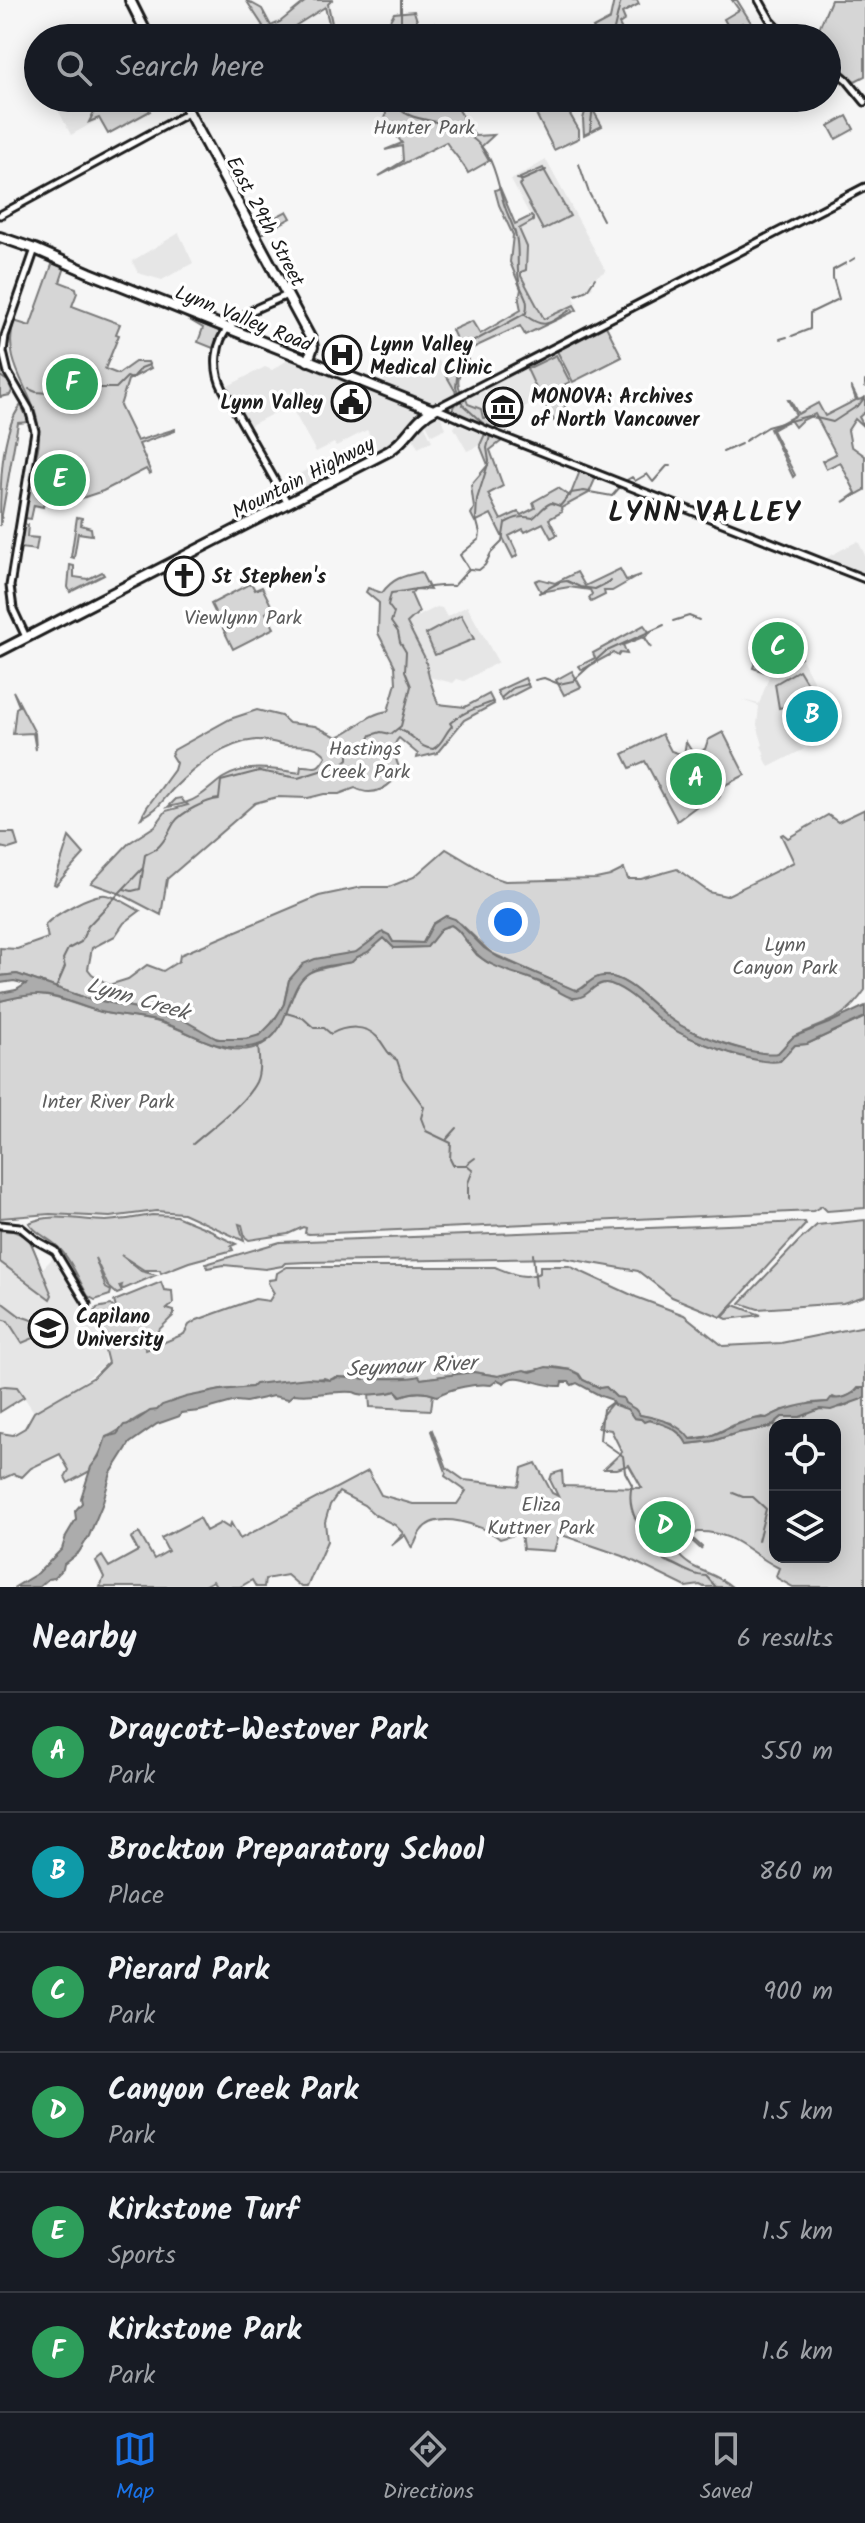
<!DOCTYPE html>
<html lang="en">
<head>
<meta charset="utf-8">
<style>
  body { margin:0; font-family:Kalam,sans-serif; background:#242831; color:#f1f3f6 }
  .controls { position:absolute; right:24px; bottom:24px; display:grid; overflow:hidden; border-radius:16px; box-shadow:0 4px 20px #0003 }
  .controls button { width:72px; height:72px; display:grid; place-items:center; padding:0; border:0; border-bottom:2px solid #363941; background:#171b24; color:#f1f3f6; font:40px sans-serif }
  .you { position:absolute; left:508px; top:922px; width:28px; height:28px; margin:-20px; border:6px solid #fff; border-radius:50%; background:#1a73e8; box-shadow:0 0 0 12px #1a73e833 }
  .badge { display:grid; place-items:center; width:52px; height:52px; border-radius:50%; background:#1a73e8; color:#fff; font-size:26px; font-weight:700 }
  .pin { position:absolute; translate:-50% -50%; border:4px solid #fff; box-shadow:0 2px 8px #0006 }
  .list { margin:0; padding:0; list-style:none }
  h2 { display:flex; justify-content:space-between; align-items:center; height:104px; margin:0; padding:0 32px; font-size:34px }
  h2 small { font-size:26px; font-weight:400; color:#9ea1a6 }
  .list li { display:grid; grid-template-columns:52px 1fr auto; gap:24px; align-items:center; box-sizing:border-box; height:120px; padding:0 32px; border-top:2px solid #363941 }
  .list b { display:block; font-size:30px; white-space:nowrap }
  .list p { margin:0; font-size:26px; white-space:nowrap; color:#9ea1a6 }
  .list em { font-size:26px; font-style:normal; color:#9ea1a6 }
  .icon { flex:none; width:44px; height:44px; fill:none; stroke:currentColor; stroke-width:2; stroke-linecap:round; stroke-linejoin:round }
  .map { position:relative; flex:none; width:865px; height:1587px; overflow:hidden }
  .search { position:absolute; background:#171b24; box-shadow:0 4px 20px #0003; left:24px; right:24px; top:24px; height:88px; display:flex; align-items:center; gap:20px; box-sizing:border-box; padding:0 28px; border-radius:44px; color:#9ea1a6; font-size:30px }
  .sheet { height:824px; background:#171b24 }
  nav { display:flex; justify-content:space-around; align-items:center; box-sizing:border-box; height:112px; border-top:2px solid #363941; background:#171b24; font-size:22px; color:#9ea1a6 }
  nav a { display:grid; justify-items:center; gap:4px }
  nav .on { color:#1a73e8 }
  .map>svg:first-child { display:block }
  .built { fill:#e6e6e6 }
  .green { fill:#d6d6d6; stroke:#797979; stroke-width:2; fill-rule:evenodd }
  .water { fill:#acacac; stroke:#727272; stroke-width:2 }
  .lines { fill:none; stroke-linecap:round; stroke-linejoin:round }
  .stream { stroke:#727272; stroke-width:2 }
  .minor-casing { stroke:#1c1c1c; stroke-width:11 }
  .major-casing { stroke:#1c1c1c; stroke-width:14 }
  .minor { stroke:#fff; stroke-width:5 }
  .major { stroke:#fff; stroke-width:8 }
  .labels { text-anchor:middle; stroke-width:7; stroke-linejoin:round; paint-order:stroke }
  .park-label { font-size:20px; fill:#5d5d5d; stroke:#fff }
  .street-label { font-size:20px; fill:#1c1c1c; stroke:#fff }
  .poi-label { font-size:20px; font-weight:bold; fill:#1c1c1c; stroke:#fff; text-anchor:start }
  .water-label { font-size:22px; font-style:italic; fill:#5d5d5d; stroke:#fff }
  .district-label { font-size:28px; font-weight:bold; letter-spacing:2px; fill:#1c1c1c; stroke:#fff }
</style>
</head>
<body>
<div class="map">
<svg width="865" height="1587" viewBox="0 0 865 1587">
  <rect width="100%" height="100%" fill="#f6f6f6"/>
  <filter id="ink" filterUnits="userSpaceOnUse"><feTurbulence type="fractalNoise" baseFrequency=".0125" numOctaves="2"/><feDisplacementMap in="SourceGraphic" scale="16" xChannelSelector="R" yChannelSelector="G"/><feConvolveMatrix kernelMatrix="1 2 1 2 8 2 1 2 1" color-interpolation-filters="sRGB"/></filter>
  <g filter="url(#ink)">
    <g class="built">
      <path d="M52 98H107L114 111 71 135Z"/>
      <path d="M546 160 606 271 590 280 593 287 574 297 577 303 543 322 520 274 519 229 533 221 511 180Z"/>
      <path d="M179 233 193 263 162 280 138 273 132 261Z"/>
      <path d="M557 351 573 382 518 411 513 402 507 398 499 401 493 391 488 394 486 390 496 383Z"/>
      <path d="M291 358 418 409 417 414 393 444 379 452 367 430 336 446 334 443 316 452 290 405 249 426 226 387 265 367 272 370Z"/>
      <path d="M439 360 458 395 437 404 386 385 379 371 394 364 400 376H408Z"/>
      <path d="M484 390 497 415 491 418H483L466 399Z"/>
      <path d="M435 415 441 417 446 428 432 435 424 420Z"/>
      <path d="M423 422 432 441 418 448 412 436Z"/>
      <path d="M456 424 484 435 480 445 467 451 454 428Z"/>
      <path d="M315 465 322 482 289 497 282 484Z"/>
      <path d="M858 541 865 555V575L824 559Z"/>
      <path d="M467 606 498 662 464 681 457 679 453 683 429 677 425 658 407 622 437 607 442 608 447 617Z"/>
      <path d="M801 657 836 725 828 729 830 735 808 747 807 738 800 737 797 744 804 749 769 767 763 755 765 754 761 746 763 745 757 725 759 706 742 700 759 704 770 674Z"/>
      <path d="M56 1255 84 1303V1310L90 1308 103 1346 105 1364 78 1386 34 1412 24 1397 5 1386 0 1387V1262L27 1284Z"/>
    </g>
    <g class="green">
      <path d="M246 0 262 9 271 26 280 22 307 0H332L328 4 333 28 330 27 325 7 276 38H243L263 26Z"/>
      <path d="M614 0H637L639 4 622 13 625 20 619 24 622 30 613 38H599L593 28 610 19Z"/>
      <path d="M732 0H737L760 37 772 31 781 38H751L742 23 730 30 724 19 739 10Z"/>
      <path d="M831 0H865V76L855 81 827 59V38H807L809 34 815 38Z"/>
      <path d="M414 11 420 30 434 23 436 26 418 38H384L383 33 394 13Z"/>
      <path d="M126 98H161L146 104 150 111 108 134 99 118 89 122 95 110 110 102 113 106Z"/>
      <path d="M384 98C393 98 408 95 417 98 431 102 438 109 454 102L475 136 494 135 481 147 489 161 468 173C462 161 453 153 446 142L379 176 403 161 402 146 385 150 402 143 393 131 385 125 386 111H366V109L386 106Z"/>
      <path d="M528 98H564H558L542 107 544 109 558 101 564 104 579 130V138L554 150Z"/>
      <path d="M589 98H593L598 106 593 110 602 126 584 135 583 119Z"/>
      <path d="M847 116 854 129 836 139 829 126Z"/>
      <path d="M543 168 570 216 543 230 519 185 522 183 520 178Z"/>
      <path d="M500 188 515 224 531 216 533 218V221L519 229 527 247 526 270 521 272V276L544 319 574 305 577 310 525 335 520 326 464 352 468 360C462 371 454 378 461 392L457 394 446 375 453 372 459 353 454 344 457 341 452 330 472 321 480 334 521 310 519 300 521 289 510 262 513 235 499 205 495 190Z"/>
      <path d="M287 211 291 218 258 236 251 223 268 213 272 219Z"/>
      <path d="M53 262 65 267 60 282 76 288 77 293 72 306 120 324 116 334 119 335 105 369 118 374 135 362H148L151 368 128 380 120 406 137 441 175 429V431L139 444 151 473 149 474 146 469 103 491 82 498 46 492 43 507 34 505 31 519 24 518C27 500 27 478 34 461 37 454 39 447 39 438 40 394 0 369 14 321L30 326Z"/>
      <path d="M181 315 221 332 213 348 198 342 203 328Z"/>
      <path d="M606 326 622 357 573 382 557 351Z"/>
      <path d="M556 355 570 382 540 397 527 369Z"/>
      <path d="M0 361 12 391 10 395 0 397Z"/>
      <path d="M851 386 858 400 865 398V412L859 417 865 428 855 419 848 430 851 446 865 456V490L843 502 856 493 840 462 826 469 822 461 836 454 815 414 801 421 795 427 790 420 772 430 795 475 793 477 770 429 796 415 788 400H790L798 414 818 403 825 416 856 400Z"/>
      <path d="M561 398 569 414 554 421 546 406Z"/>
      <path d="M466 399 468 404 481 409 483 418H490L497 426 495 430 452 411 454 405Z"/>
      <path d="M21 405 29 422 18 423 0 526C0 493 0 431 21 405Z"/>
      <path d="M485 434 503 440 490 450 503 486 488 494 501 520 518 512 521 515 535 508 533 502 558 488 570 496 580 471 596 477 589 493 561 508 562 512 549 519 557 535 551 538 543 523 525 532 523 529 509 536 518 555 513 558 491 514 475 522 471 514 474 508 471 485 488 465 480 445Z"/>
      <path d="M77 517 82 518 81 525 91 528 92 535 78 533 74 558 71 557Z"/>
      <path d="M23 524 28 525 27 537 38 538 36 550 19 548Z"/>
      <path d="M70 565 74 566V577L88 579 102 572 104 575 70 592 68 587Z"/>
      <path d="M620 569 626 580 640 575 612 591H604L605 595 591 602 589 598 592 594 590 590 569 587 541 592 535 581 540 579 555 583 577 572 585 586Z"/>
      <path d="M421 572 430 590 415 589 411 594 419 612 407 623 425 658 429 677 438 704 465 707 489 694 494 704 464 720 437 753 417 758 418 754 399 738C390 747 396 759 400 770 391 788 373 798 355 788L339 794H324L308 798 277 797 255 803 167 879 161 915 121 894 91 883 129 843 155 826 166 811 188 805 186 803 168 807 176 799 181 798 185 803C201 798 210 787 223 778 247 763 274 769 300 773L301 766C316 765 316 773 326 756 316 743 302 746 287 745 277 744 266 739 256 740 223 743 195 767 173 789 161 802 158 810 141 818L147 807 174 770 176 763 171 755 174 750 230 719 257 710 281 716 289 723 315 726 337 737C355 730 368 713 388 711L396 683 395 666 378 633 379 603 366 592 368 588 382 593C393 578 403 576 421 572Z"/>
      <path d="M251 583 255 590 262 587 273 609 266 613 274 628 233 649 211 604Z"/>
      <path d="M461 615 474 639 435 655 426 634Z"/>
      <path d="M644 625 650 633 645 637 651 648 643 637 623 645 627 654 620 653 618 656 613 653 582 670 579 666 595 658 593 653Z"/>
      <path d="M787 630 801 657 770 674 753 668 765 633 778 635Z"/>
      <path d="M799 670 813 693 789 706 779 708 775 684Z"/>
      <path d="M572 671 581 687 564 695 556 680Z"/>
      <path d="M525 678 529 687 502 701 497 691Z"/>
      <path d="M13 691 35 733 36 750 33 733 13 734 16 708 19 706Z"/>
      <path d="M723 732 745 775 717 789 720 796 718 799 713 798 697 806 677 821 645 761 630 768 623 754 662 734 671 751 684 755 686 742 694 755 705 749 708 740Z"/>
      <path d="M865 809V990C843 1022 826 1021 795 1036 788 1040 784 1049 777 1054 751 1056 691 1034 670 1019 651 1005 632 980 608 976 597 975 589 982 581 990L571 989 491 953 461 924 446 916 433 924 423 943 393 942 389 935 377 936 360 951 289 980 283 1007 266 1031 254 1038 224 1040 211 1037 180 1018 166 1014 86 998 17 974 0 976V948L17 949 48 938 45 925C54 915 92 893 106 895 117 896 130 906 140 911L124 923 115 936 92 948 88 969 92 974 109 985 128 979 147 965 163 971 179 961 180 955 319 896 362 887H389L414 877 446 849 493 877 505 881 596 879 610 876 624 869 628 879H641L677 869 709 892 726 896 794 862 781 835 783 834 788 838 828 815 838 822Z"/>
      <path d="M0 833H14L18 846 9 849 0 847Z"/>
      <path d="M69 837 84 854 56 885 54 884Z"/>
      <path d="M451 925 457 929 477 955 487 962 527 977 572 997C580 995 600 982 606 983 625 984 651 1014 667 1025 696 1044 746 1061 780 1061L795 1045 807 1044 865 1017V1208L827 1211 822 1206 813 1211 309 1234 305 1233 306 1228 303 1227 288 1234 249 1240 245 1237 242 1225 239 1224 244 1241 183 1213 156 1211 110 1217 50 1214 0 1218V1001C12 998 24 995 36 995 58 995 81 1008 102 1012 121 1017 143 1017 162 1023 191 1031 230 1061 261 1045 289 1030 288 987 307 974 316 968 326 968 337 965 355 960 370 951 384 938L394 948 427 947 442 928Z"/>
      <path d="M152 1215 176 1216 215 1232V1234L236 1244 231 1246 233 1250 189 1262 161 1273 160 1270H144L121 1255 141 1271 156 1275 124 1289 121 1288 122 1285 119 1286 122 1292 117 1294 108 1286 95 1258 106 1288 111 1291 110 1295 95 1300 88 1296C79 1281 71 1259 58 1247 49 1238 36 1234 29 1223 52 1212 82 1221 106 1221 122 1220 137 1218 152 1215Z"/>
      <path d="M865 1220V1296L843 1303 758 1309 740 1303 799 1241 817 1225Z"/>
      <path d="M805 1222 806 1224 721 1317 672 1297 638 1271 563 1258 306 1262 285 1263 282 1266 265 1269 224 1265 207 1268 206 1264 280 1242Z"/>
      <path d="M0 1230 13 1231 28 1237C38 1256 43 1275 52 1295L50 1299 0 1262Z"/>
      <path d="M540 1266H569L636 1297 684 1315 723 1346 781 1343 865 1326V1388L839 1400 833 1397 828 1402 811 1403 797 1409 783 1410 767 1418 762 1417 733 1425 711 1436 690 1439 671 1423 640 1415 616 1397 606 1387 600 1388 583 1380 571 1370 553 1367 498 1376 473 1372 421 1379 335 1377 330 1380 324 1378 267 1383 252 1387 221 1390 173 1401 157 1411C137 1413 124 1430 106 1437 103 1451 96 1459 90 1471L68 1483 65 1477 69 1470 60 1454 31 1468 22 1477 13 1474 2 1479 0 1477V1433L13 1435 25 1428 34 1412 94 1377 108 1363 95 1311 97 1308 111 1305 118 1313 123 1314 116 1308 114 1301 161 1282 164 1290 172 1291 173 1304 167 1309 174 1311V1315C165 1323 156 1335 146 1339L143 1344 146 1350 184 1334 189 1325 197 1320 255 1299 269 1301 274 1293 268 1283 269 1280 276 1279 277 1273 287 1267H495C510 1273 524 1280 540 1273Z"/>
      <path d="M0 1301 20 1316 32 1320 49 1319 59 1312 61 1320 41 1335 22 1343 8 1321 0 1319Z"/>
      <path d="M734 1305 761 1315 727 1319 723 1317Z"/>
      <path d="M5 1386 17 1387 24 1397 0 1412V1387Z"/>
      <path d="M396 1391 400 1396C411 1392 422 1391 433 1394L431 1410 370 1407 369 1394Z"/>
      <path d="M860 1398H865V1587H793L777 1578 776 1576 779 1568C748 1553 735 1531 698 1532L691 1537 702 1547 701 1549 690 1539 676 1551C690 1572 712 1570 732 1587H704L700 1585 686 1587 623 1556 559 1534 554 1551 523 1549 521 1533 500 1539C484 1525 436 1509 421 1531 417 1536 416 1543 412 1548L405 1535 391 1546 403 1533 395 1525 375 1515 364 1505 339 1492 330 1505 325 1522 327 1541 307 1587H301L287 1575 265 1579 264 1587H256L252 1580 240 1587H217L213 1581 202 1587H100L104 1577 96 1561 102 1556 109 1567 138 1551 131 1538 139 1533 154 1559 168 1551 161 1538 199 1518 206 1531 221 1523 229 1528 231 1523 240 1539 368 1471 381 1495 413 1504H457L466 1491 445 1476 446 1472 431 1431 432 1430 447 1468 464 1480 519 1486 522 1468 536 1463 552 1493 558 1496 550 1480 552 1474 562 1471 563 1486 642 1488 629 1465 617 1469H604L622 1452 611 1430 598 1428 602 1415 612 1403 628 1409 634 1418C656 1421 676 1424 688 1444L713 1441 737 1433 770 1427 782 1417H800L817 1409 843 1407ZM775 1425H835V1557H775Z"/>
    </g>
    <g class="water">
      <path d="M446 916 455 919 484 948 498 957 577 991C587 986 592 976 604 976 628 975 653 1007 672 1020 692 1034 754 1057 778 1053L793 1037 829 1023 865 1006V1017L807 1044 795 1045 780 1061C756 1066 686 1039 665 1024 648 1011 632 992 611 984 594 978 589 1000 573 998 566 997 558 991 551 987 531 976 495 971 479 956 468 947 463 931 451 925L442 928 427 947 394 948 384 938 368 952 357 957 352 962C338 965 317 965 306 975 284 993 291 1044 248 1047 212 1051 193 1032 161 1022 142 1017 121 1017 101 1012 80 1007 58 994 36 995 24 995 12 998 0 1001V993L16 990 26 984 14 981 0 983V976L17 974 86 998 166 1014 180 1018 217 1039H246L260 1035 274 1021 284 1004 289 980 303 964 315 959 356 952 383 932 389 935 393 942 423 943 433 924Z"/>
      <path d="M546 1367 571 1370 579 1374 583 1380 600 1388 606 1387 616 1397 623 1398 625 1403 635 1409 640 1415C658 1418 679 1423 690 1439 717 1440 741 1416 767 1418 784 1408 808 1403 828 1402L831 1398C840 1400 852 1396 858 1388H865V1398L831 1410 820 1409 800 1417H782L770 1427 737 1433 713 1441 687 1444C678 1427 665 1425 649 1420L644 1422 641 1419 634 1418 627 1409 614 1405 610 1399 601 1396 577 1383 572 1385 569 1382H562L561 1386C540 1388 515 1369 504 1383L498 1380 491 1385C476 1383 451 1388 437 1396 425 1391 413 1391 401 1396L396 1391C391 1393 366 1396 359 1394 357 1394 355 1392 353 1392 333 1390 313 1397 294 1394L288 1399 273 1396 246 1402 236 1401 200 1411 181 1413 180 1416 157 1424 130 1443 111 1473 102 1505 89 1536 79 1552 64 1564 63 1569 54 1578 48 1579 39 1587H15L38 1573 62 1549 66 1536 76 1519 75 1511 82 1503 81 1498 91 1467 100 1455 106 1437 117 1434 124 1425 131 1424 150 1411 157 1410 162 1405 186 1397 221 1390 252 1387 255 1384 308 1378 330 1380 338 1377C347 1379 354 1376 364 1379L367 1376C374 1379 411 1379 419 1376L421 1379 473 1372 498 1376 524 1370 531 1372Z"/>
    </g>
    <g class="lines">
      <g class="stream">
        <path d="M401 0V27"/>
        <path d="M612 38 621 0"/>
        <path d="M392 98C403 125 440 117 461 130 496 151 494 174 505 207 509 219 516 230 517 242 519 255 516 272 520 285 524 297 529 298 526 313L465 346 459 358 456 387 463 405 486 426"/>
        <path d="M590 131 594 98"/>
        <path d="M579 164 589 193 603 220"/>
        <path d="M517 179 523 180 546 170"/>
        <path d="M850 261 855 258"/>
        <path d="M576 295 587 290 595 278"/>
        <path d="M525 315C547 332 551 321 572 309"/>
        <path d="M792 336 810 329V313L839 299 833 278V270L846 263"/>
        <path d="M780 339 787 337"/>
        <path d="M0 376 6 380"/>
        <path d="M865 381V387"/>
        <path d="M29 389 36 392 83 396 98 388H116L127 377 132 379 141 368 149 365"/>
        <path d="M745 441 767 427 808 416 833 422 859 405 865 397"/>
        <path d="M723 452 741 444"/>
        <path d="M625 481 632 477 635 481 647 474 653 482 667 466H671"/>
        <path d="M468 568 460 555 479 539 480 533 476 518 477 499 489 461 487 448 490 436"/>
        <path d="M470 569 479 570 485 565 491 553 502 542 505 523C516 517 521 516 533 518 540 513 543 506 551 503L560 506 571 493 584 491 612 496 620 487"/>
        <path d="M539 593 560 582 567 581 580 587 595 589 611 581"/>
        <path d="M673 621 689 616 699 620"/>
        <path d="M756 657 773 665"/>
        <path d="M535 680 544 678 559 684 573 681 605 652 664 625"/>
        <path d="M501 698 513 688 528 684"/>
        <path d="M399 729C402 731 406 732 409 735 418 740 420 748 433 749 443 744 444 734 452 726L450 723C462 712 477 708 492 702"/>
        <path d="M124 889 132 891 140 889 143 870"/>
        <path d="M56 988 65 967 63 959 68 949 81 942 88 926 143 868 145 855C149 852 153 851 156 849 165 842 169 831 174 823 181 812 207 800 219 799L221 781 259 771 298 778 342 764 348 759V753L364 749 371 735 381 732 391 734 401 726 411 686 405 671 406 652 400 642 398 632 391 622 394 613 388 605 391 593C412 591 433 584 454 586L469 569"/>
        <path d="M286 1013 303 1018 314 1028H324L331 1034C345 1026 365 1024 377 1037 386 1046 386 1054 397 1060L403 1078 424 1107 421 1118 426 1131 451 1143 450 1159 453 1165H467L473 1170 468 1183V1199"/>
        <path d="M447 1139 457 1128"/>
        <path d="M193 1144C211 1128 245 1104 256 1082 261 1071 259 1057 258 1045"/>
        <path d="M467 1164 475 1158"/>
        <path d="M533 1254 536 1287"/>
        <path d="M611 1403 603 1409 600 1440 623 1456 625 1472 632 1485C624 1514 647 1538 663 1560 678 1564 690 1576 706 1576L716 1587"/>
        <path d="M733 1493 743 1497H753L766 1509 758 1541"/>
      </g>
      <defs>
        <g id="minor">
          <path d="M759 0 771 21 787 38"/>
          <path d="M827 63 847 80 865 102"/>
          <path d="M0 215 188 113"/>
          <path d="M287 295C270 303 245 311 231 325 214 341 213 370 223 389L287 502"/>
          <path d="M437 408 865 187"/>
          <path d="M438 409 496 434 865 579"/>
          <path d="M26 637 13 609 10 586 35 431 29 409 8 373 3 352 5 336 35 249"/>
          <path d="M0 1225 20 1227 37 1241 55 1251 87 1304"/>
        </g>
        <g id="major">
          <path d="M130 0 149 38"/>
          <path d="M181 98 311 339 313 347 308 361"/>
          <path d="M0 237 35 249 90 273 433 410"/>
          <path d="M0 651 389 451C411 437 412 420 437 408"/>
        </g>
      </defs>
      <use href="#minor" class="minor-casing"/>
      <use href="#major" class="major-casing"/>
      <use href="#minor" class="minor"/>
      <use href="#major" class="major"/>
    </g>
  </g>
  <defs>
    <symbol id="hospital-ring" viewBox="-11 -11 22 22"><circle r="9.5" fill="#fff" stroke="#1c1c1c" stroke-width="1.5"/><path d="M-5-5h3v3.5h4V-5h3V5h-3V1.5h-4V5h-3Z" fill="#1c1c1c"/></symbol>
    <symbol id="civic-ring" viewBox="-11 -11 22 22"><circle r="9.5" fill="#fff" stroke="#1c1c1c" stroke-width="1.5"/><path d="M-.6-6.5H3V-4.5H.6V-3L4-1V1h2V6H-6V1h2V-1L-.6-3ZM-1.2 2.5V6h2.4V2.5Z" fill="#1c1c1c"/></symbol>
    <symbol id="museum-ring" viewBox="-11 -11 22 22"><circle r="9.5" fill="#fff" stroke="#1c1c1c" stroke-width="1.5"/><path d="M0-6L6-3V-2H-6V-3ZM-5-1h2V3h-2ZM-1-1h2V3h-2ZM3-1h2V3H3ZM-6 4H6V6H-6Z" fill="#1c1c1c"/></symbol>
    <symbol id="church-ring" viewBox="-11 -11 22 22"><circle r="9.5" fill="#fff" stroke="#1c1c1c" stroke-width="1.5"/><path d="M-1.2-6h2.4v3.5h3.3v2.4h-3.3V6h-2.4V-.1h-3.3v-2.4h3.3Z" fill="#1c1c1c"/></symbol>
    <symbol id="university-ring" viewBox="-11 -11 22 22"><circle r="9.5" fill="#fff" stroke="#1c1c1c" stroke-width="1.5"/><path d="M0-5L7-2L0 1L-7-2ZM-4 1L0 2.5L4 1V4Q0 6-4 4Z" fill="#1c1c1c"/></symbol>
  </defs>
  <g fill-rule="evenodd">
    <use href="#hospital-ring" x="320" y="333" width="44" height="44"/>
    <use href="#civic-ring" x="329" y="380" width="44" height="44"/>
    <use href="#museum-ring" x="481" y="385" width="44" height="44"/>
    <use href="#church-ring" x="162" y="554" width="44" height="44"/>
    <use href="#university-ring" x="26" y="1306" width="44" height="44"/>
  </g>
  <g class="labels">
    <g class="park-label">
      <text x="424" y="134">Hunter Park</text>
      <text x="243" y="624">Viewlynn Park</text>
      <text x="365" y="755">Hastings<tspan x="365" dy="23">Creek Park</tspan></text>
      <text x="785" y="951">Lynn<tspan x="785" dy="23">Canyon Park</tspan></text>
      <text x="108" y="1108">Inter River Park</text>
      <text x="541" y="1511">Eliza<tspan x="541" dy="23">Kuttner Park</tspan></text>
    </g>
    <g class="street-label">
      <text transform="translate(266 221) rotate(62)" y="7">East 29th Street</text>
      <text transform="translate(244 318) rotate(22)" y="7">Lynn Valley Road</text>
      <text transform="translate(303 477) rotate(-27)" y="7">Mountain Highway</text>
    </g>
    <g class="poi-label">
      <text x="370" y="351">Lynn Valley<tspan x="370" dy="23">Medical Clinic</tspan></text>
      <text x="531" y="403">MONOVA: Archives<tspan x="531" dy="23">of North Vancouver</tspan></text>
      <text x="323" y="409" text-anchor="end">Lynn Valley</text>
      <text x="212" y="583">St Stephen's</text>
      <text x="76" y="1323">Capilano<tspan x="76" dy="23">University</tspan></text>
    </g>
    <g class="water-label">
      <text transform="translate(138 998) rotate(16)" y="8">Lynn Creek</text>
      <text transform="translate(411 1365) rotate(-3)" y="8">Seymour River</text>
    </g>
    <g class="district-label">
      <text x="705" y="521">LYNN VALLEY</text>
    </g>
  </g>
</svg>
<div class="controls">
<button><svg class="icon" aria-label="locate" viewBox="0 0 24 24"><circle cx="12" cy="12" r="6"/><path d="M12 2v4M12 18v4M2 12h4M18 12h4"/></svg></button>
<button><svg class="icon" aria-label="layers" viewBox="0 0 24 24"><path d="M12 4l9 5-9 5-9-5zM3 14l9 5 9-5"/></svg></button>
</div>
<div class="you"></div>
<div class="pin badge" style="left:696px;top:779px;background:#2e9e5b">A</div>
<div class="pin badge" style="left:812px;top:716px;background:#0f9aa8">B</div>
<div class="pin badge" style="left:778px;top:648px;background:#2e9e5b">C</div>
<div class="pin badge" style="left:665px;top:1527px;background:#2e9e5b">D</div>
<div class="pin badge" style="left:60px;top:480px;background:#2e9e5b">E</div>
<div class="pin badge" style="left:72px;top:384px;background:#2e9e5b">F</div>
<div class="search"><svg class="icon" aria-label="search" viewBox="0 0 24 24"><circle cx="10" cy="10" r="6"/><path d="M15 15l6 6"/></svg>Search here</div>
</div>
<section class="sheet">
<h2>Nearby<small>6 results</small></h2>
<ul class="list">
<li><span class="badge" style="background:#2e9e5b">A</span><div><b>Draycott-Westover Park</b><p>Park</p></div><em>550 m</em></li>
<li><span class="badge" style="background:#0f9aa8">B</span><div><b>Brockton Preparatory School</b><p>Place</p></div><em>860 m</em></li>
<li><span class="badge" style="background:#2e9e5b">C</span><div><b>Pierard Park</b><p>Park</p></div><em>900 m</em></li>
<li><span class="badge" style="background:#2e9e5b">D</span><div><b>Canyon Creek Park</b><p>Park</p></div><em>1.5 km</em></li>
<li><span class="badge" style="background:#2e9e5b">E</span><div><b>Kirkstone Turf</b><p>Sports</p></div><em>1.5 km</em></li>
<li><span class="badge" style="background:#2e9e5b">F</span><div><b>Kirkstone Park</b><p>Park</p></div><em>1.6 km</em></li>
</ul>
</section>
<nav>
<a class="on"><svg class="icon" aria-label="map" viewBox="0 0 24 24"><path d="M3 6l6-2 6 2 6-2v14l-6 2-6-2-6 2zM9 4v14M15 6v14"/></svg>Map</a>
<a><svg class="icon" aria-label="directions" viewBox="0 0 24 24"><path d="M12 3l9 9-9 9-9-9zM9 14v-3h6M13 9l2 2-2 2"/></svg>Directions</a>
<a><svg class="icon" aria-label="saved" viewBox="0 0 24 24"><path d="M7 4h10v16l-5-4-5 4z"/></svg>Saved</a>
</nav>
</body>
</html>
